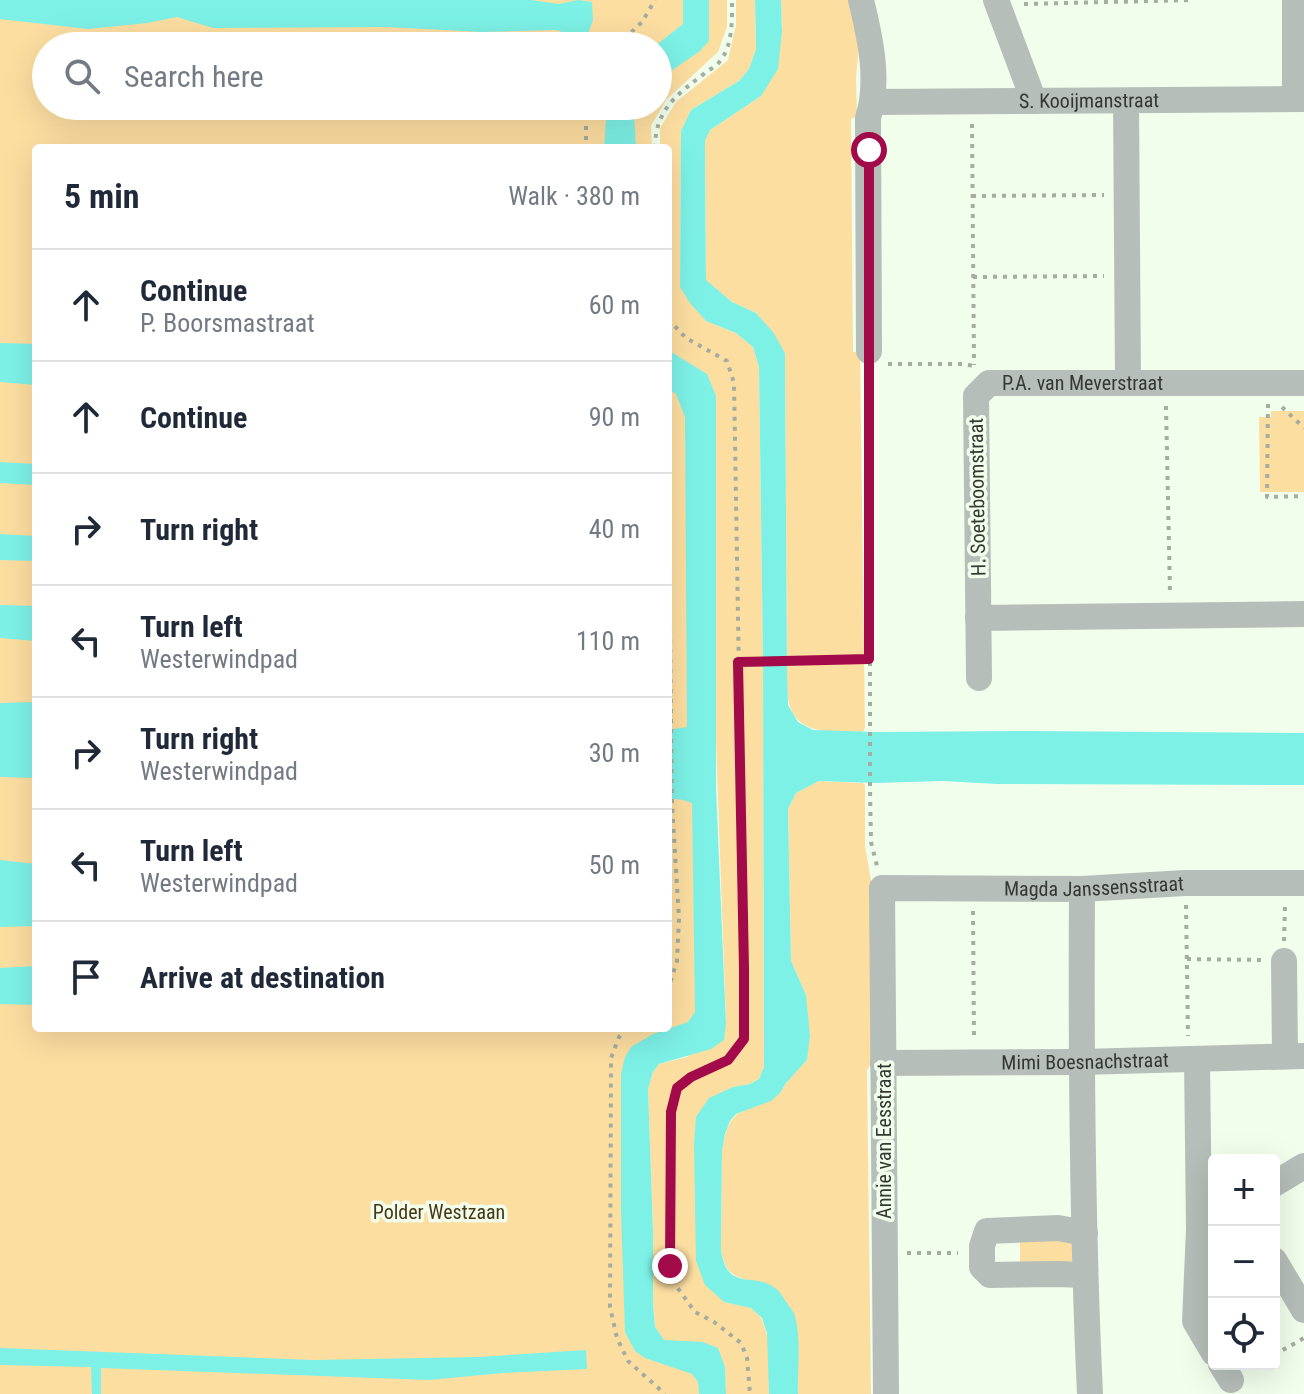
<!DOCTYPE html>
<html lang="en">
<head>
<meta charset="utf-8">
<style>
  body { margin:0; font-family:"Roboto Condensed",sans-serif; background:#f6f6f7; color:#1f2937 }
  .controls { position:absolute; right:24px; bottom:24px; display:grid; overflow:hidden; border-radius:8px; box-shadow:0 8px 32px #0002 }
  .controls button { width:72px; height:72px; display:grid; place-items:center; padding:0; border:0; border-bottom:2px solid #e0e1e3; background:#fff; color:#1f2937; font:40px sans-serif }
  .stop { position:absolute; width:24px; height:24px; margin:-18px; border:6px solid #a20a4a; border-radius:50%; background:#fff }
  .stop.end { background:#a20a4a; border-color:#fff; box-shadow:0 2px 8px #0008 }
  .list { margin:0; padding:0; list-style:none }
  h2 { display:flex; justify-content:space-between; align-items:center; height:104px; margin:0; padding:0 32px; font-size:34px }
  h2 small { font-size:26px; font-weight:400; color:#747a83 }
  .list li { display:grid; grid-template-columns:52px 1fr auto; gap:24px; align-items:center; box-sizing:border-box; height:112px; padding:0 32px; border-top:2px solid #e0e1e3 }
  .list b { display:block; font-size:30px; white-space:nowrap }
  .list p { margin:0; font-size:26px; white-space:nowrap; color:#747a83 }
  .list em { font-size:26px; font-style:normal; color:#747a83 }
  .icon { flex:none; width:44px; height:44px; fill:none; stroke:currentColor; stroke-width:2; stroke-linecap:round; stroke-linejoin:round }
  .map { position:relative; flex:none; width:1304px; height:1394px; overflow:hidden }
  .search { position:absolute; background:#fff; box-shadow:0 8px 32px #0002; left:32px; top:32px; width:640px; height:88px; display:flex; align-items:center; gap:20px; box-sizing:border-box; padding:0 28px; border-radius:44px; color:#747a83; font-size:30px }
  .panel { position:absolute; background:#fff; box-shadow:0 8px 32px #0002; left:32px; top:144px; width:640px; height:888px; border-radius:8px }
  .map>svg:first-child { display:block }
  .green { fill:#fddea1; fill-rule:evenodd }
  .water { fill:#7df1e6 }
  .lines { fill:none; stroke-linecap:round; stroke-linejoin:round }
  .path { stroke:#a4ada0; stroke-width:4; stroke-dasharray:4 6; stroke-linecap:butt }
  .minor { stroke:#b6beb9; stroke-width:26 }
  .route { stroke:#a20a4a; stroke-width:10 }
  .labels { text-anchor:middle; stroke-width:7; stroke-linejoin:round; paint-order:stroke }
  .street-label { font-size:20px; fill:#343832; stroke:#f2feec }
  .park-label { font-size:20px; fill:#473715; stroke:#f2feec }
</style>
</head>
<body>
<div class="map">
<svg width="1304" height="1394" viewBox="0 0 1304 1394">
  <rect width="100%" height="100%" fill="#f2feec"/>
  <g class="green">
    <path d="M0 0H727V27L718 52 666 100 651 126 652 148H36V1028H668V148H660V128L676 102 728 60 736 25V0H755L756 49 749 69 739 81 691 110 681 131 680 287 706 321 736 333 753 347 759 367 763 661 764 1067 759 1079 750 1084 733 1087 709 1099 724 1302C732 1304 743 1305 750 1308 775 1319 768 1371 769 1394H726L725 1367 720 1394H0ZM46 46H658V106H46ZM716 743 726 1024 687 1057 659 1064 653 1072 648 1089 653 1229V1304L655 1327 662 1337 646 1318V1070L713 1026Z"/>
    <path d="M781 0H849L859 44 856 78 857 116 851 119 853 352H860L865 728 863 732C837 731 801 737 790 707 786 696 787 681 787 669L785 353 756 313 732 302 706 281 705 141 710 130 761 96 782 32Z"/>
    <path d="M1271 411H1304V492H1260L1259 417H1271Z"/>
    <path d="M819 781 862 783 865 785V846L872 886 873 1061 867 1070 871 1394H798V1337L762 1283C737 1278 725 1277 721 1249L722 1151C730 1100 745 1117 777 1095 782 1091 785 1084 789 1079 795 1073 801 1066 807 1060L806 995 791 961 788 809 796 793Z"/>
    <path d="M1020 1238H1067L1073 1243 1075 1252 1071 1263 1020 1267Z"/>
  </g>
  <g class="water">
    <path d="M0 0H531L559 4 578 0 592 2 593 20 585 42 557 30 483 32 386 27 213 28 177 17 147 23 88 29 0 19Z"/>
    <path d="M683 0H709V41L700 51 658 80V46H655L683 24Z"/>
    <path d="M755 0H781L782 32 778 69 761 96 710 130 705 141 706 280 732 302 756 313 773 332 785 353 787 669 788 705 798 722 813 730 878 732 1027 731 1304 733V785L997 784 943 781 876 783 819 781 796 793 788 809 791 961 806 995 810 1036 807 1060 786 1083 780 1093 771 1101 736 1114 730 1121 725 1134 722 1151 721 1249C727 1293 752 1271 775 1288 780 1291 784 1299 787 1303 789 1306 792 1310 794 1313 802 1338 797 1368 798 1394H769L767 1333 762 1318 751 1308 724 1302 705 1285 696 1261 694 1144 696 1117 709 1098 733 1087 750 1084 759 1079 764 1067 763 661 759 367 753 347 736 333 706 321 690 303 680 287 681 131 691 110 739 81 749 69 756 49Z"/>
    <path d="M607 106H640L634 116 636 148H604Z"/>
    <path d="M0 343 36 344V385L0 382Z"/>
    <path d="M668 350 707 374 716 396V787L726 1024 724 1040 711 1049 659 1064 653 1072 648 1089 653 1229V1304L655 1327 664 1340 703 1342 718 1348 725 1367 726 1394H699L698 1382 692 1374 645 1358 635 1351 625 1332 621 1210V1074L625 1057 631 1047 653 1034 688 1022 695 1012 692 803 683 800 668 798V730L687 727 685 417 676 394 668 389Z"/>
    <path d="M0 462 36 464V485L0 483Z"/>
    <path d="M0 534 36 536V561L0 560Z"/>
    <path d="M0 605 36 606V641L0 638Z"/>
    <path d="M36 702V778L0 777V703Z"/>
    <path d="M0 860 36 864V926L0 927Z"/>
    <path d="M36 966V1005L0 1004V968Z"/>
    <path d="M0 1348 314 1360 478 1357 586 1350 587 1369 503 1373 429 1380 101 1368V1394H92L91 1367 0 1365Z"/>
  </g>
  <g class="lines">
    <g class="path">
      <path d="M1024 4 1193 0"/>
      <path d="M617 46 642 22 655 0"/>
      <path d="M586 106V148"/>
      <path d="M972 124 974 365"/>
      <path d="M655 148C655 109 678 94 705 73 710 69 717 66 720 61 733 45 732 20 732 0"/>
      <path d="M972 196 1104 195"/>
      <path d="M973 277 1104 276"/>
      <path d="M668 319 686 338 727 361 734 383 744 968V1039L728 1060 691 1077 677 1088 671 1112 670 1266 674 1283 695 1312 714 1322 741 1343 747 1358 750 1394"/>
      <path d="M888 364H962L975 366"/>
      <path d="M870 372V790L871 842 877 866"/>
      <path d="M1268 404 1267 497 1304 496"/>
      <path d="M1166 406 1170 593"/>
      <path d="M1282 407 1304 428"/>
      <path d="M668 449 672 805 679 918 677 961 668 990"/>
      <path d="M738 662 869 659"/>
      <path d="M1186 905 1188 1036"/>
      <path d="M973 911 974 1038"/>
      <path d="M1284 941 1285 906"/>
      <path d="M1187 959 1262 960"/>
      <path d="M627 1028 619 1037 611 1058 610 1307 617 1338 628 1361 665 1394"/>
      <path d="M907 1253H958"/>
      <path d="M1274 1355 1304 1338"/>
    </g>
    <g class="minor">
      <path d="M861 0C870 37 880 81 868 118L869 351"/>
      <path d="M996 0 1034 101"/>
      <path d="M1295 0V99"/>
      <path d="M1126 101 1128 382"/>
      <path id="s1" d="M873 102 1304 99"/>
      <path d="M978 618 1304 614"/>
      <path id="s2" d="M979 678 976 396 989 383H1304"/>
      <path d="M1082 889C1081 1058 1082 1226 1090 1394"/>
      <path d="M1284 961 1285 1056"/>
      <path d="M1197 1059 1199 1229 1195 1321 1214 1353"/>
      <path id="s3" d="M883 1063 1081 1062 1304 1056"/>
      <path d="M1274 1184 1304 1166"/>
      <path d="M1274 1260 1304 1310"/>
      <path d="M1084 1275 1058 1274 990 1275 982 1267V1246L987 1231 1058 1228 1085 1233"/>
      <path d="M1221 1364 1231 1380"/>
      <path id="s4" d="M886 1394 882 888 1082 889 1185 883H1304"/>
    </g>
  </g>
  <g class="lines">
    <path class="route" d="M670 1266 671 1112 677 1088 691 1077 728 1060 744 1039V968L738 662 869 659V150"/>
  </g>
  <g class="labels">
    <g class="street-label">
      <text dy="7" stroke="none"><textPath href="#s1" startOffset="216">S. Kooijmanstraat</textPath></text>
      <text dy="7" stroke="none"><textPath href="#s2" startOffset="394">P.A. van Meverstraat</textPath></text>
      <text transform="translate(977 497) rotate(-91)" y="7">H. Soeteboomstraat</text>
      <text dy="7" stroke="none"><textPath href="#s4" startOffset="718">Magda Janssensstraat</textPath></text>
      <text dy="7" stroke="none"><textPath href="#s3" startOffset="202">Mimi Boesnachstraat</textPath></text>
      <text transform="translate(884 1141) rotate(-90)" y="7">Annie van Eesstraat</text>
    </g>
    <g class="park-label">
      <text x="439" y="1219">Polder Westzaan</text>
    </g>
  </g>
</svg>
<div class="controls">
<button>+</button>
<button>−</button>
<button><svg class="icon" aria-label="locate" viewBox="0 0 24 24"><circle cx="12" cy="12" r="6"/><path d="M12 2v4M12 18v4M2 12h4M18 12h4"/></svg></button>
</div>
<div class="stop" style="left:869px;top:150px"></div>
<div class="stop end" style="left:670px;top:1266px"></div>
<div class="search"><svg class="icon" aria-label="search" viewBox="0 0 24 24"><circle cx="10" cy="10" r="6"/><path d="M15 15l6 6"/></svg>Search here</div>
<section class="panel">
<h2>5 min<small>Walk · 380 m</small></h2>
<ul class="list">
<li><svg class="icon" aria-label="ahead" viewBox="0 0 24 24"><path d="M12 20V5M6 11l6-6 6 6"/></svg><div><b>Continue</b><p>P. Boorsmastraat</p></div><em>60 m</em></li>
<li><svg class="icon" aria-label="ahead" viewBox="0 0 24 24"><path d="M12 20V5M6 11l6-6 6 6"/></svg><div><b>Continue</b></div><em>90 m</em></li>
<li><svg class="icon" aria-label="right" viewBox="0 0 24 24"><path d="M7 20v-9h11M14 6l5 5-5 5"/></svg><div><b>Turn right</b></div><em>40 m</em></li>
<li><svg class="icon" aria-label="left" viewBox="0 0 24 24"><path d="M17 20v-9H6M10 6l-5 5 5 5"/></svg><div><b>Turn left</b><p>Westerwindpad</p></div><em>110 m</em></li>
<li><svg class="icon" aria-label="right" viewBox="0 0 24 24"><path d="M7 20v-9h11M14 6l5 5-5 5"/></svg><div><b>Turn right</b><p>Westerwindpad</p></div><em>30 m</em></li>
<li><svg class="icon" aria-label="left" viewBox="0 0 24 24"><path d="M17 20v-9H6M10 6l-5 5 5 5"/></svg><div><b>Turn left</b><p>Westerwindpad</p></div><em>50 m</em></li>
<li><svg class="icon" aria-label="arrive" viewBox="0 0 24 24"><path d="M6 21V4h12l-3 4 3 4H6"/></svg><div><b>Arrive at destination</b></div></li>
</ul>
</section>
</div>
</body>
</html>
